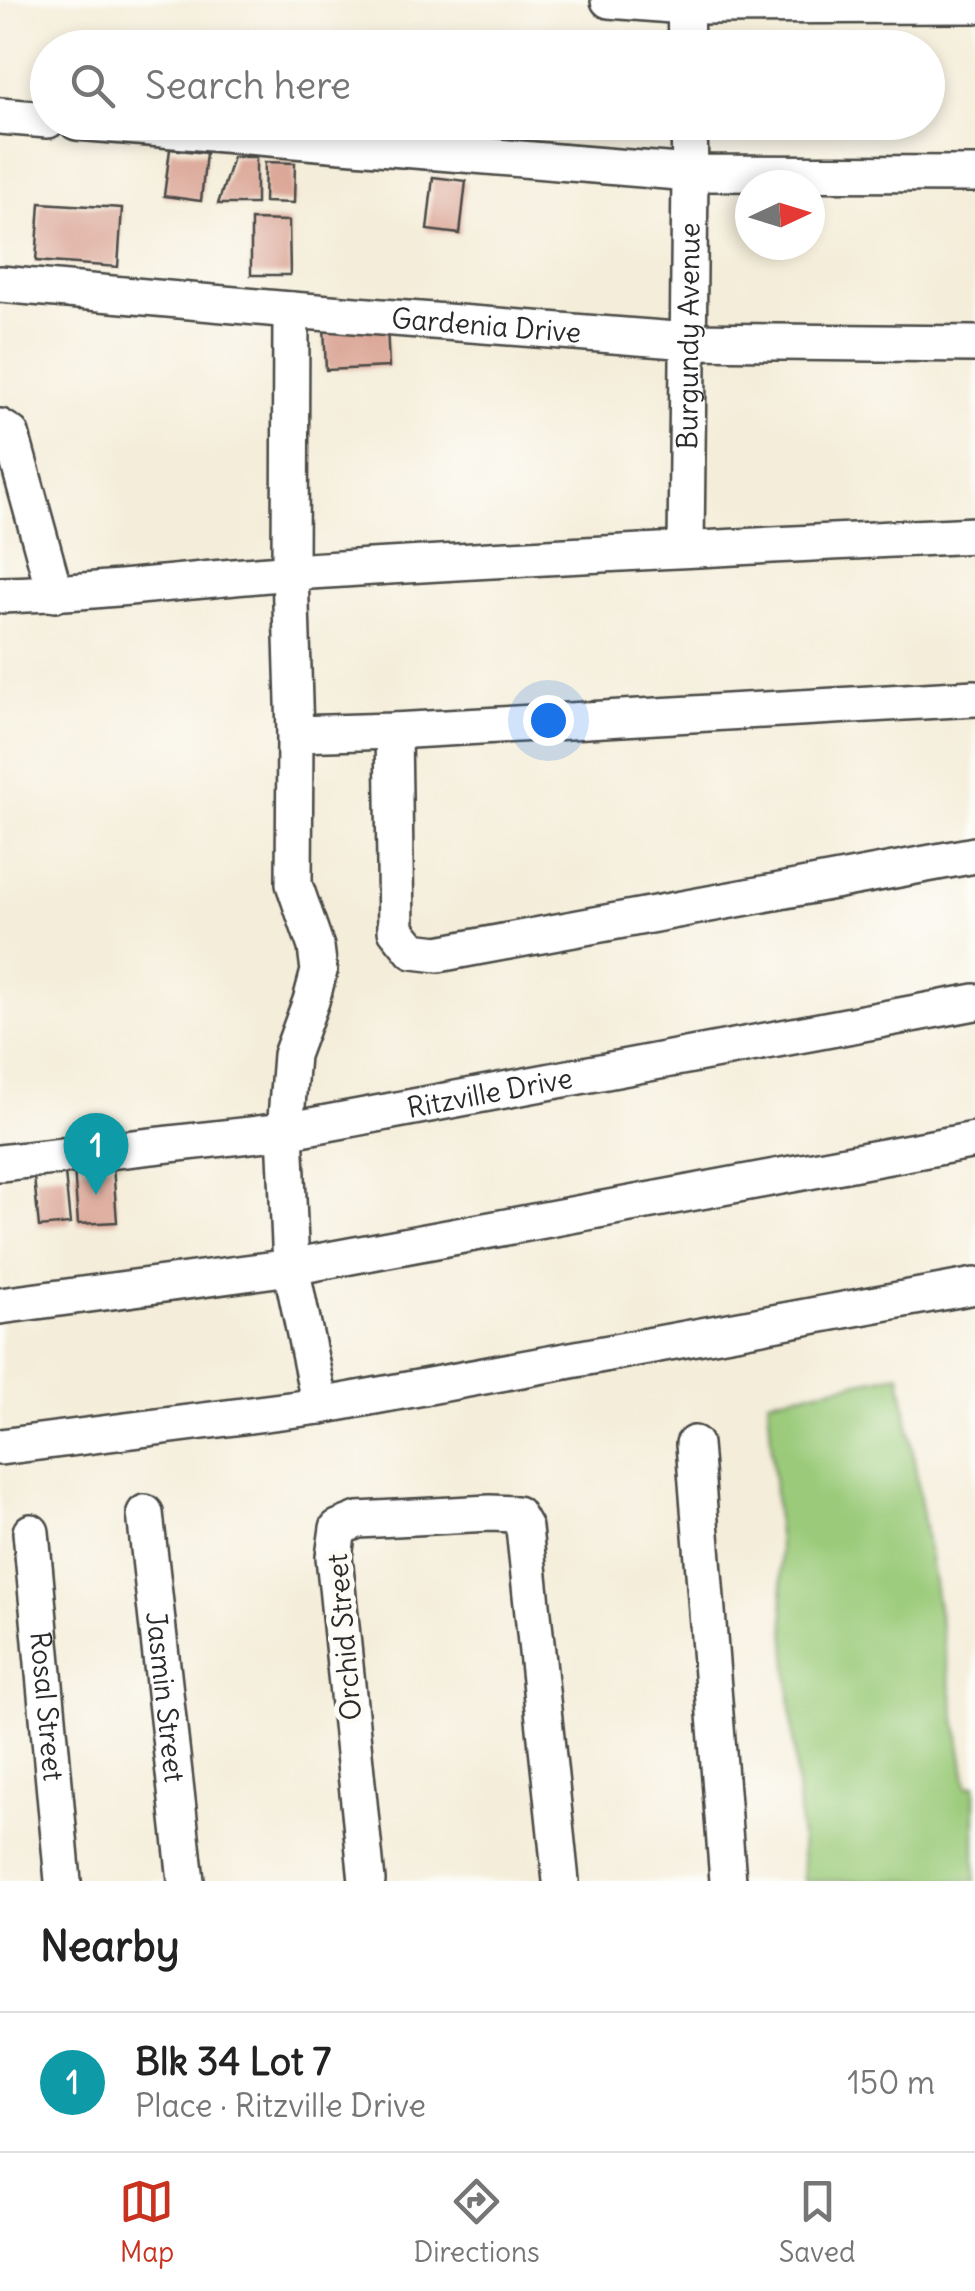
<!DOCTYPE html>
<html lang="en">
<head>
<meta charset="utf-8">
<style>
  body { margin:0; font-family:Delius,sans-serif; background:#f6f6f6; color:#222 }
  .compass { position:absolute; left:735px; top:170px; width:90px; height:90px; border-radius:50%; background:#fff; box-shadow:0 5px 15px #0003; rotate:86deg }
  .you { position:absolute; left:548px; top:720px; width:35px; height:35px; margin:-25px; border:8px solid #fff; border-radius:50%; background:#1a73e8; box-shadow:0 0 0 15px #1a73e833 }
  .badge { display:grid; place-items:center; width:65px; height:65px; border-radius:50%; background:#c8321e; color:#fff; font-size:32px; font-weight:700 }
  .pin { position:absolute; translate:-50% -82px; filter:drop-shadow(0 2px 5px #0008) }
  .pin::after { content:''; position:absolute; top:52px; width:35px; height:30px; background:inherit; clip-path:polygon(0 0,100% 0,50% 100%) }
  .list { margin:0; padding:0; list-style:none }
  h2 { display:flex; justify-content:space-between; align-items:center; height:130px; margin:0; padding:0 40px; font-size:42px }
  h2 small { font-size:32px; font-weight:400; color:#767676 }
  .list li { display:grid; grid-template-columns:65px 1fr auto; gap:30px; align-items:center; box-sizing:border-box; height:140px; padding:0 40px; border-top:2px solid #e0e0e0 }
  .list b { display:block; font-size:38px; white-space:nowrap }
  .list p { margin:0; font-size:32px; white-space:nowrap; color:#767676 }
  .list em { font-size:32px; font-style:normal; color:#767676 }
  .icon { flex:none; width:55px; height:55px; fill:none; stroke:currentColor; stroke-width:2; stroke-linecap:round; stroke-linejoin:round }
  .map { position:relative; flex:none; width:975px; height:1881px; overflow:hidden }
  .search { position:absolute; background:#fff; box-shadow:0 5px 15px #0003; left:30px; right:30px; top:30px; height:110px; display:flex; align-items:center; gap:25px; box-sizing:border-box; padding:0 35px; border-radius:55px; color:#767676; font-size:38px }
  .sheet { height:270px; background:#fff }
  nav { display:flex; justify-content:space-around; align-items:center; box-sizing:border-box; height:140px; border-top:2px solid #e0e0e0; background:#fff; font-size:28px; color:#767676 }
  nav a { display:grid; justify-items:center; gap:5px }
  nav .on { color:#c8321e }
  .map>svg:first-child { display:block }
  .green { fill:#9bcb7a; stroke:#637b52; stroke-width:2.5 }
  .building { fill:#dba798 }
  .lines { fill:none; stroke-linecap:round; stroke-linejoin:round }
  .minor-casing { stroke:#494845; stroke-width:40 }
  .minor { stroke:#fff; stroke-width:35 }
  .labels { text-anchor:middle; stroke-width:10; stroke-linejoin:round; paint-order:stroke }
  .street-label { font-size:28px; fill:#2b2b2b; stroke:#fdfcf7 }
</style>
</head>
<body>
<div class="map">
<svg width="975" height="1881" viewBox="0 0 975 1881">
  <rect width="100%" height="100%" fill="#fdfcf7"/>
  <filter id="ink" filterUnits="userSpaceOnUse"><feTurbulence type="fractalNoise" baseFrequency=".01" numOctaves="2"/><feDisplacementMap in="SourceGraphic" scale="20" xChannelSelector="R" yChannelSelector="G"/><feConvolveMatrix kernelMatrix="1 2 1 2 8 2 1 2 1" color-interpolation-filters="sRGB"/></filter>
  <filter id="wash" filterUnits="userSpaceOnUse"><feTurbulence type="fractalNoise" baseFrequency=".0048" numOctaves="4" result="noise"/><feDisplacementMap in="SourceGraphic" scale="40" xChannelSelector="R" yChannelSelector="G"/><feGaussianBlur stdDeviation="2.25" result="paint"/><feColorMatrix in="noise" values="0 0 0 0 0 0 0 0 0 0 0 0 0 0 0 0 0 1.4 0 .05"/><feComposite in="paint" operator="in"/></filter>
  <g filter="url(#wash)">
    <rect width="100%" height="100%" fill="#f4edd9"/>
    <path class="green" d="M900 1374 967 1786 975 1785V1881H804L768 1400Z"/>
    <g id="blocks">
      <g class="building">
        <path d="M170 149 206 153 201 201 164 196Z"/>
        <path d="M233 157H256V204H218Z"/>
        <path d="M265 162 295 163 294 203 264 202Z"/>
        <path d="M433 177 466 181 460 234 427 230Z"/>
        <path d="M40 203 122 208 118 267 36 261Z"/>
        <path d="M251 220 289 221 290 275H251Z"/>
        <path d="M387 325 389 367 326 370 324 327Z"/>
        <path d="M113 1165 117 1222 78 1224 74 1168Z"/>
        <path d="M65 1173 70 1224 39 1227 34 1177Z"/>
      </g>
    </g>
  </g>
  <g filter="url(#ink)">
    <use href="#blocks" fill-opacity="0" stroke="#494845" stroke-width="2.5"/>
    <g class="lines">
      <defs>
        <g id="minor">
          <path d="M609 0 684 6 975 5"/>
          <path d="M685 0 686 48"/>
          <path d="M0 116 48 120"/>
          <path d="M77 122 690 173 975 174"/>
          <path id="s1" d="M0 284 291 310 689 341 975 344"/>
          <path d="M291 310 290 572 295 734 294 884 316 947 319 971 311 1001 291 1055 285 1131 291 1267 320 1406"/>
          <path d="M0 427 11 434 55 594"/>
          <path id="s2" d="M686 548 690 173 689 122"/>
          <path d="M0 595C99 593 196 579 294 572 521 557 748 546 975 535"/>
          <path d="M393 731 396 930 413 951 438 954 975 855"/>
          <path d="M295 734 393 731 975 698"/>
          <path id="s3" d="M0 1163 285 1131 975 1002"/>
          <path d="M0 1306 291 1267 975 1140"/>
          <path d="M694 1444 728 1881"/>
          <path d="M0 1447 320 1406 975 1286"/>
          <path id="s4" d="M145 1513 186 1881"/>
          <path id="s5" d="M31 1532 63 1881"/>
          <path d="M367 1881 334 1557 338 1528 358 1520 490 1513 516 1514 524 1528 561 1881"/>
        </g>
      </defs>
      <use href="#minor" class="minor-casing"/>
      <use href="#minor" class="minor"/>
    </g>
  </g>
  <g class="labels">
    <g class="street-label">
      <text dy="10" stroke="none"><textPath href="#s1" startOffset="488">Gardenia Drive</textPath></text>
      <text dy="10" stroke="none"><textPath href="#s2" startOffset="212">Burgundy Avenue</textPath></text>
      <text dy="10" stroke="none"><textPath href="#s3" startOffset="495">Ritzville Drive</textPath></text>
      <text transform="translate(344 1637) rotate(-95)" y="10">Orchid Street</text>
      <text dy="10" stroke="none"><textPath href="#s4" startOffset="185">Jasmin Street</textPath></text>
      <text dy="10" stroke="none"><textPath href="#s5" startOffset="175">Rosal Street</textPath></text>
    </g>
  </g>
</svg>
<svg class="compass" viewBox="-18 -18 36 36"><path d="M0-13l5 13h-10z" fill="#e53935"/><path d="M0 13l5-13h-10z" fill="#767676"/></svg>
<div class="you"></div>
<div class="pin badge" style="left:96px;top:1195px;background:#0f9aa8">1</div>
<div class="search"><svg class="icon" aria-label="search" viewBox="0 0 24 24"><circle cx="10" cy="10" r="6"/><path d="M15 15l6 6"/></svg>Search here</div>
</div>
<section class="sheet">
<h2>Nearby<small></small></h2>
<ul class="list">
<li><span class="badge" style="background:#0f9aa8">1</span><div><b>Blk 34 Lot 7</b><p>Place · Ritzville Drive</p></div><em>150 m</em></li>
</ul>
</section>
<nav>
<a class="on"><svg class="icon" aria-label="map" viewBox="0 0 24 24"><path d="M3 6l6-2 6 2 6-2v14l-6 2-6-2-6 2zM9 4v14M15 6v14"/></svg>Map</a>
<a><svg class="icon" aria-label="directions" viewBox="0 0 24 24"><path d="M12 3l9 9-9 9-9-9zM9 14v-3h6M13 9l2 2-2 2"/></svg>Directions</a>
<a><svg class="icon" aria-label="saved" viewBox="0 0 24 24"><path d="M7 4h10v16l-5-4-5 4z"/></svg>Saved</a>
</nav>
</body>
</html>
